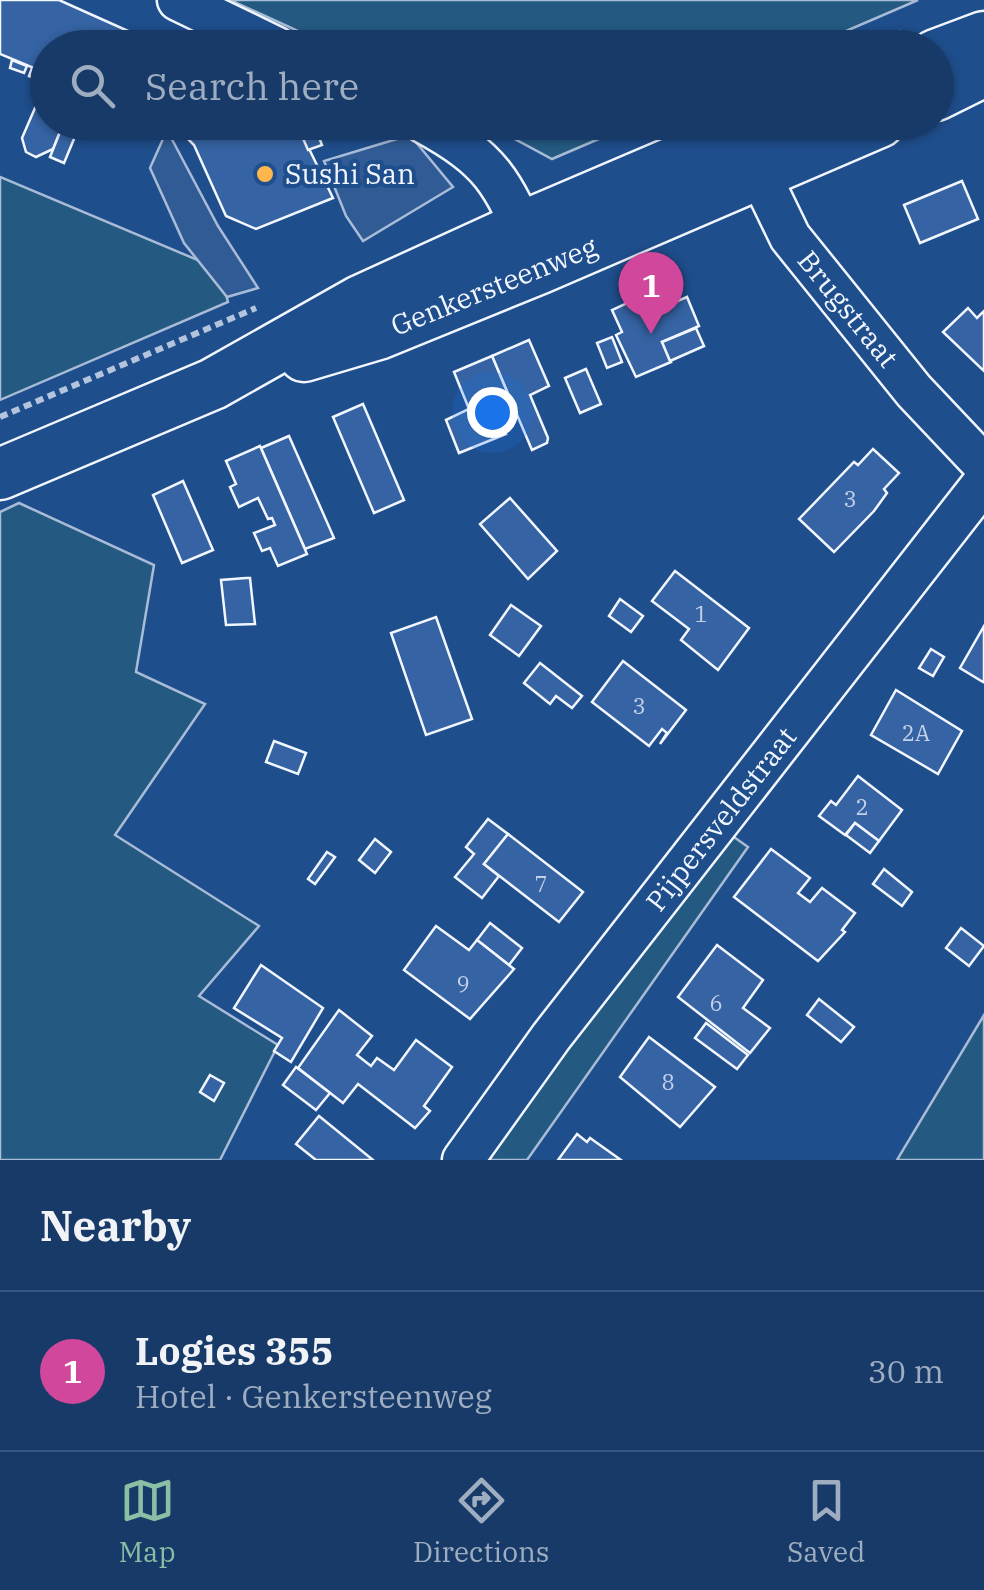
<!DOCTYPE html>
<html lang="en">
<head>
<meta charset="utf-8">
<style>
  body { margin:0; font-family:"IBM Plex Serif",serif; background:#20416f; color:#f1f3f6 }
  .you { position:absolute; left:492px; top:412px; width:35px; height:35px; margin:-25px; border:8px solid #fff; border-radius:50%; background:#1a73e8; box-shadow:0 0 0 15px #1a73e833 }
  .badge { display:grid; place-items:center; width:65px; height:65px; border-radius:50%; background:#8abfa5; color:#fff; font-size:32px; font-weight:700 }
  .pin { position:absolute; translate:-50% -82px; filter:drop-shadow(0 2px 5px #0008) }
  .pin::after { content:''; position:absolute; top:52px; width:35px; height:30px; background:inherit; clip-path:polygon(0 0,100% 0,50% 100%) }
  .list { margin:0; padding:0; list-style:none }
  h2 { display:flex; justify-content:space-between; align-items:center; height:130px; margin:0; padding:0 40px; font-size:42px }
  h2 small { font-size:32px; font-weight:400; color:#9eadc0 }
  .list li { display:grid; grid-template-columns:65px 1fr auto; gap:30px; align-items:center; box-sizing:border-box; height:160px; padding:0 40px; border-top:2px solid #36547d }
  .list b { display:block; font-size:38px; white-space:nowrap }
  .list p { margin:0; font-size:32px; white-space:nowrap; color:#9eadc0 }
  .list em { font-size:32px; font-style:normal; color:#9eadc0 }
  .icon { flex:none; width:55px; height:55px; fill:none; stroke:currentColor; stroke-width:2; stroke-linecap:round; stroke-linejoin:round }
  .map { position:relative; flex:none; width:984px; height:1160px; overflow:hidden }
  .search { position:absolute; background:#173a69; box-shadow:0 2px 8px #0004; left:30px; right:30px; top:30px; height:110px; display:flex; align-items:center; gap:25px; box-sizing:border-box; padding:0 35px; border-radius:55px; color:#9eadc0; font-size:38px }
  .sheet { height:290px; background:#173a69 }
  nav { display:flex; justify-content:space-around; align-items:center; box-sizing:border-box; height:140px; border-top:2px solid #36547d; background:#173a69; font-size:28px; color:#9eadc0 }
  nav a { display:grid; justify-items:center; gap:5px }
  nav .on { color:#8abfa5 }
  .map>svg:first-child { display:block }
  .green { fill:#245a82; stroke:#a8bbd7; stroke-width:2.5 }
  .parking { fill:#305b95; stroke:#a8bbd7; stroke-width:2.5 }
  .building { fill:#3563a3; stroke:#f2f6ff; stroke-width:2.5 }
  .lines { fill:none; stroke-linecap:round; stroke-linejoin:round }
  .minor-casing { stroke:#f2f6ff; stroke-width:45 }
  .major-casing { stroke:#f2f6ff; stroke-width:55 }
  .path { stroke:#b3c4dc; stroke-width:6; stroke-dasharray:8 5; stroke-linecap:butt }
  .minor { stroke:#1f4e8c; stroke-width:40 }
  .major { stroke:#1f4e8c; stroke-width:50 }
  .poi-dot { fill:#ffb74d; stroke:#1f4e8c; stroke-width:4 }
  .labels { text-anchor:middle; stroke-width:8; stroke-linejoin:round; paint-order:stroke }
  .number-label { font-size:22px; fill:#c3d1e8 }
  .poi-label { font-size:28px; fill:#f2f6ff; stroke:#1f4e8c; text-anchor:start }
  .street-label { font-size:28px; fill:#f2f6ff; stroke:#1f4e8c }
</style>
</head>
<body>
<div class="map">
<svg width="984" height="1160" viewBox="0 0 984 1160">
  <rect width="100%" height="100%" fill="#1f4e8c"/>
  <g class="green">
    <path d="M230 0H918L809 47 335 48Z"/>
    <path d="M485 123H636L552 159Z"/>
    <path d="M0 177 219 269 228 302 0 400Z"/>
    <path d="M19 503 154 565 136 672 205 704 115 835 259 926 199 996 278 1045 220 1160H0V512Z"/>
    <path d="M700 813 748 847 527 1160H443Z"/>
    <path d="M984 1015V1160H897Z"/>
  </g>
  <g class="parking">
    <path d="M167 130 218 226 258 288 227 297 184 243 150 168Z"/>
    <path d="M410 135 453 187 363 241 346 216 324 161Z"/>
  </g>
  <g class="building">
    <path d="M0 0H59L166 48H48V74L0 54Z"/>
    <path d="M12 60 27 66 24 73 10 68Z"/>
    <path d="M32 68 48 74 46 83 29 76Z"/>
    <path d="M48 78V122H64L53 149 36 157 26 152 22 138Z"/>
    <path d="M64 122H81L64 163 50 157Z"/>
    <path d="M186 122H296L333 198 256 229 226 216 194 145 185 136Z"/>
    <path d="M296 122H313L322 145 308 150Z"/>
    <path d="M962 181 978 219 920 243 904 205Z"/>
    <path d="M655 290 661 308 687 297 699 326 662 342 671 362 636 377 616 335 622 332 612 310Z"/>
    <path d="M968 308 977 318 984 311V371L943 332Z"/>
    <path d="M696 328 704 346 670 361 662 342Z"/>
    <path d="M612 337 622 362 607 368 597 343Z"/>
    <path d="M529 340 549 386 530 395 548 438 547 443 532 450 492 356Z"/>
    <path d="M492 356 508 394 492 401 506 434 459 453 446 420 469 409 454 372Z"/>
    <path d="M586 369 601 404 580 413 565 378Z"/>
    <path d="M363 404 404 500 374 513 333 417Z"/>
    <path d="M289 436 334 538 305 549 261 448Z"/>
    <path d="M260 446 307 554 278 566 270 548 262 551 254 533 275 525 272 518 268 519 258 498 239 507 230 487 236 484 226 461Z"/>
    <path d="M873 449 899 473 884 489 887 493 874 511 834 552 799 519 854 462 858 465Z"/>
    <path d="M183 481 213 550 182 563 153 495Z"/>
    <path d="M510 498 557 551 528 579 480 524Z"/>
    <path d="M675 571 749 628 718 670 681 640 689 629 652 601Z"/>
    <path d="M246 578H250L255 624 226 625 221 580Z"/>
    <path d="M620 599 643 616 631 632 609 616Z"/>
    <path d="M511 605 541 626 519 656 490 635Z"/>
    <path d="M436 617 472 719 426 735 391 633Z"/>
    <path d="M984 626V680L983 682 960 668Z"/>
    <path d="M931 649 944 657 933 676 919 668Z"/>
    <path d="M623 661 686 710 660 744 667 733 662 729 649 746 592 702Z"/>
    <path d="M540 663 582 696 572 708 556 696 550 704 524 683Z"/>
    <path d="M896 690 962 731 938 774 871 735Z"/>
    <path d="M274 741 306 753 298 774 266 762Z"/>
    <path d="M858 776 902 810 879 841 855 823 845 835 819 816 831 801 836 805Z"/>
    <path d="M488 819 508 834 484 864 499 876 482 898 455 877 474 854 466 847Z"/>
    <path d="M855 823 879 841 870 853 846 835Z"/>
    <path d="M508 834 583 892 559 922 484 864Z"/>
    <path d="M375 839 391 852 375 873 359 860Z"/>
    <path d="M771 849 810 878 798 893 810 902 822 888 855 913 842 930 845 932 818 961 734 897Z"/>
    <path d="M327 852 335 857 315 884 308 879Z"/>
    <path d="M884 869 912 892 902 906 873 884Z"/>
    <path d="M490 923 522 948 509 965 477 940Z"/>
    <path d="M436 926 469 950 477 940 514 969 470 1019 404 970Z"/>
    <path d="M961 928 984 946 969 966 946 948Z"/>
    <path d="M717 945 763 980 743 1008 770 1028 750 1053 678 997Z"/>
    <path d="M261 965 323 1008 291 1062 274 1051 282 1038 234 1008Z"/>
    <path d="M819 999 854 1027 841 1042 807 1015Z"/>
    <path d="M339 1010 372 1036 357 1055 371 1066 377 1058 394 1070 416 1040 452 1067 424 1106 430 1111 415 1128 358 1084 343 1103 298 1068Z"/>
    <path d="M706 1023 748 1055 737 1069 695 1038Z"/>
    <path d="M649 1037 715 1087 680 1127 620 1077Z"/>
    <path d="M296 1067 330 1093 316 1110 283 1085Z"/>
    <path d="M210 1075 224 1083 214 1101 200 1092Z"/>
    <path d="M319 1116 373 1160H316L296 1144Z"/>
    <path d="M577 1134 587 1142 590 1138 621 1160H558Z"/>
  </g>
  <g class="lines">
    <defs>
      <g id="minor">
        <path d="M178 0 277 48"/>
        <path d="M423 122C492 160 502 180 532 251"/>
        <path d="M746 146 790 237 914 391 984 465"/>
        <path d="M463 1160 551 1037 984 482"/>
      </g>
      <g id="major">
        <path d="M936 55 984 37"/>
        <path d="M936 95 984 71"/>
        <path d="M304 356 378 334 540 268 879 122"/>
        <path d="M0 474 213 384 360 301 522 227 768 122"/>
      </g>
    </defs>
    <use href="#minor" class="minor-casing"/>
    <use href="#major" class="major-casing"/>
    <g class="path">
      <path d="M866 48 902 32"/>
      <path d="M0 417 256 308"/>
    </g>
    <use href="#minor" class="minor"/>
    <use href="#major" class="major"/>
  </g>
  <circle class="poi-dot" cx="265" cy="174" r="10"/>
  <g class="labels">
    <g class="number-label">
      <text x="850" y="507">3</text>
      <text x="701" y="622">1</text>
      <text x="639" y="714">3</text>
      <text x="916" y="741">2A</text>
      <text x="862" y="815">2</text>
      <text x="541" y="892">7</text>
      <text x="463" y="992">9</text>
      <text x="716" y="1011">6</text>
      <text x="668" y="1090">8</text>
    </g>
    <g class="poi-label">
      <text x="285" y="184">Sushi San</text>
    </g>
    <g class="street-label">
      <text transform="translate(494 286) rotate(-22)" y="10">Genkersteenweg</text>
      <text transform="translate(848 309) rotate(51)" y="10">Brugstraat</text>
      <text transform="translate(721 819) rotate(-52)" y="10">Pijpersveldstraat</text>
    </g>
  </g>
</svg>
<div class="you"></div>
<div class="pin badge" style="left:651px;top:334px;background:#d1479c">1</div>
<div class="search"><svg class="icon" aria-label="search" viewBox="0 0 24 24"><circle cx="10" cy="10" r="6"/><path d="M15 15l6 6"/></svg>Search here</div>
</div>
<section class="sheet">
<h2>Nearby<small></small></h2>
<ul class="list">
<li><span class="badge" style="background:#d1479c">1</span><div><b>Logies 355</b><p>Hotel · Genkersteenweg</p></div><em>30 m</em></li>
</ul>
</section>
<nav>
<a class="on"><svg class="icon" aria-label="map" viewBox="0 0 24 24"><path d="M3 6l6-2 6 2 6-2v14l-6 2-6-2-6 2zM9 4v14M15 6v14"/></svg>Map</a>
<a><svg class="icon" aria-label="directions" viewBox="0 0 24 24"><path d="M12 3l9 9-9 9-9-9zM9 14v-3h6M13 9l2 2-2 2"/></svg>Directions</a>
<a><svg class="icon" aria-label="saved" viewBox="0 0 24 24"><path d="M7 4h10v16l-5-4-5 4z"/></svg>Saved</a>
</nav>
</body>
</html>
